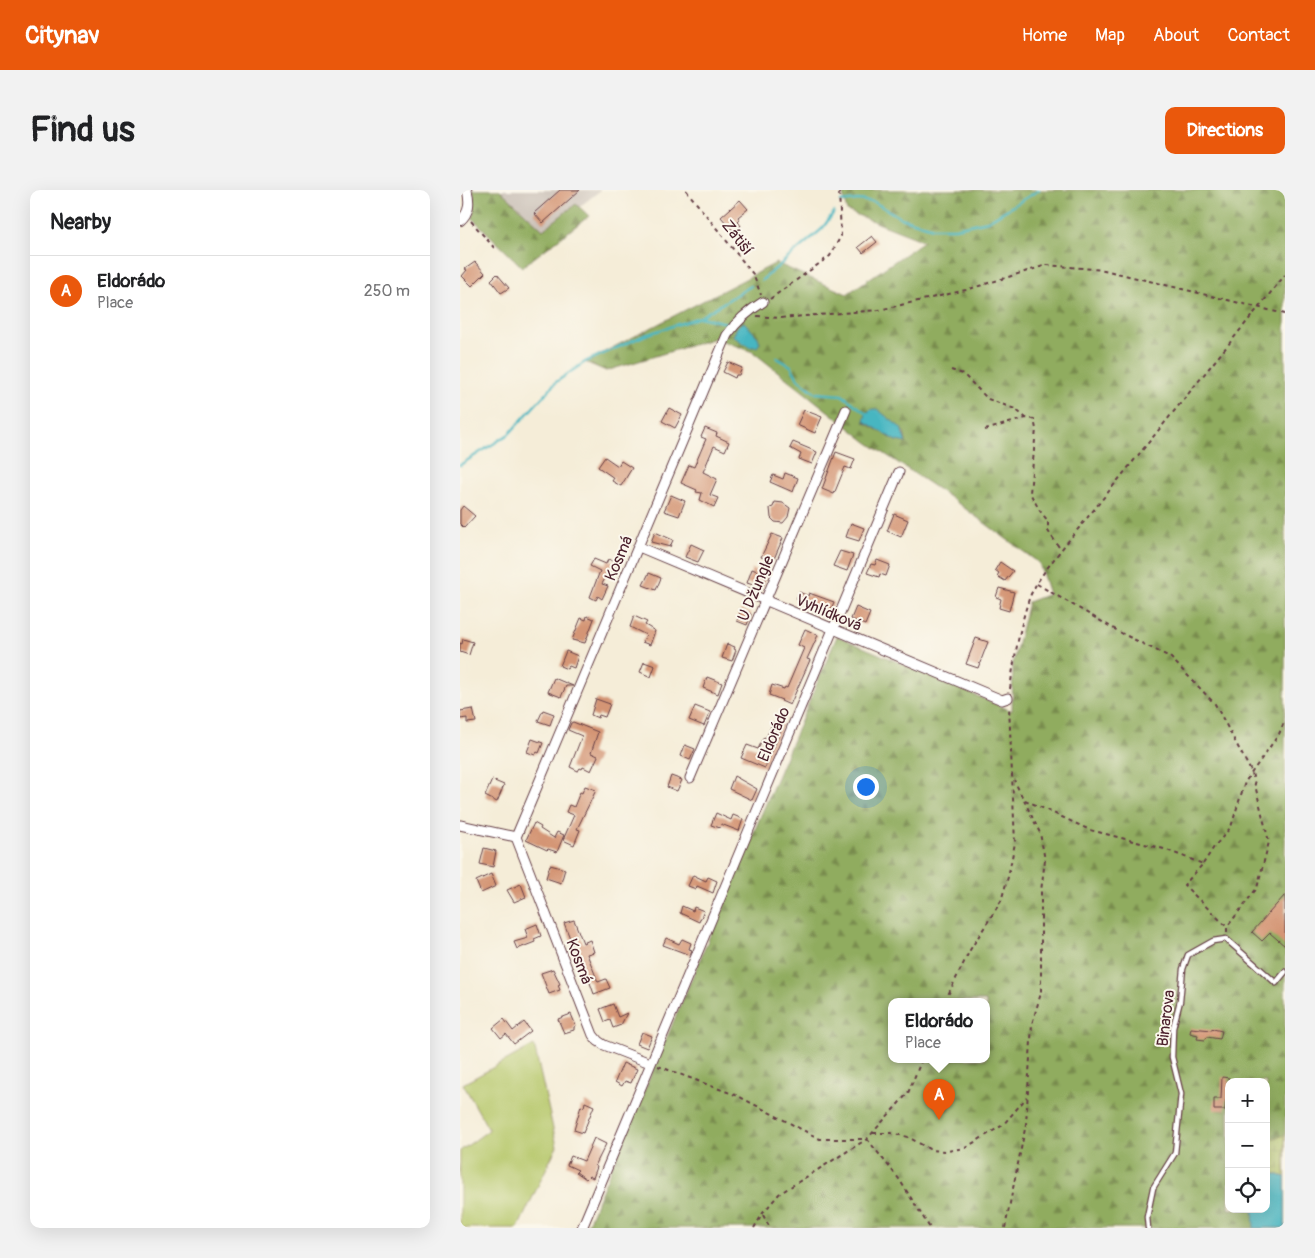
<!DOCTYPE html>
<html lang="en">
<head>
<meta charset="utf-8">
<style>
  body { margin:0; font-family:Pangolin,sans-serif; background:#f2f2f2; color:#202124 }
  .controls { position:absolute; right:15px; bottom:15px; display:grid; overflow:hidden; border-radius:10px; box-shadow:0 5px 20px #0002 }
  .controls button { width:45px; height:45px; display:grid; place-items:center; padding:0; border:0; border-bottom:1px solid #e0e0e0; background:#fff; color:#202124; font:25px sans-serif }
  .you { position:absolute; left:405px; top:596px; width:18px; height:18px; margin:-12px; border:4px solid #fff; border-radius:50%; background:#1a73e8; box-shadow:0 0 0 8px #1a73e833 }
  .badge { display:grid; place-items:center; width:32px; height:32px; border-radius:50%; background:#ea580c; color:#fff; font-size:16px; font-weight:700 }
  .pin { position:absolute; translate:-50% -41px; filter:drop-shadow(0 1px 2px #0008) }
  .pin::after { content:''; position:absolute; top:26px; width:18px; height:15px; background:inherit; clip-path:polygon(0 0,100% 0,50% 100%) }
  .popup { position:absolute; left:428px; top:808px; width:102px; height:65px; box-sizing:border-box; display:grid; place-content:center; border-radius:10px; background:#fff; filter:drop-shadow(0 1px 4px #0005); font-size:16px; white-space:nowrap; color:#757577 }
  .popup b { font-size:19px; color:#202124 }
  .popup::after { content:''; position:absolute; left:50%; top:100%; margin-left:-10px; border:10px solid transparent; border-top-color:#fff }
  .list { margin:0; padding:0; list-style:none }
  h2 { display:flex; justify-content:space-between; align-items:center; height:65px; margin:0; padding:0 20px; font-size:21px }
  h2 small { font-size:16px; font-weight:400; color:#757577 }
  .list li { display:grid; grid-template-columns:32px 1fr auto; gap:15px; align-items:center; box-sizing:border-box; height:70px; padding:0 20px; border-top:1px solid #e0e0e0 }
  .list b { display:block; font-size:19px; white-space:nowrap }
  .list p { margin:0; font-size:16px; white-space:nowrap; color:#757577 }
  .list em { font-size:16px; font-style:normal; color:#757577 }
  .icon { flex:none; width:28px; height:28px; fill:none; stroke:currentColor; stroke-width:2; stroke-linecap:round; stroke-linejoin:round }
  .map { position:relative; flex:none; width:825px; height:1038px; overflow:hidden; border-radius:10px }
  header { display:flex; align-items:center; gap:30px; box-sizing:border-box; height:70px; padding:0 25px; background:#ea580c; color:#fff }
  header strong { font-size:24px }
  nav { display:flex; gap:28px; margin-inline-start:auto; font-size:18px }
  .intro { display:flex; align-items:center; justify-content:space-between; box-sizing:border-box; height:120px; padding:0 30px }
  h1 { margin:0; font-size:35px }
  .button { padding:12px 22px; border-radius:10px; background:#ea580c; color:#fff; font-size:18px; font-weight:700 }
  main { display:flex; gap:30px; padding:0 30px }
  aside { flex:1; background:#fff; border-radius:10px; box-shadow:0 5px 20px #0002 }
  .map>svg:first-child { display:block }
  .industrial { fill:#ccc2b9 }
  .green { fill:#b6c76a; stroke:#80734a }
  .forest { fill:url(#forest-firs); stroke:#6d6644; fill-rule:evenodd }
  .wetland { fill:url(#wetland-marsh); stroke:#80734a }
  .water { fill:#47b6c1; stroke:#486a76 }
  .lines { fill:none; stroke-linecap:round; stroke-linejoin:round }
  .stream { stroke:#47b6c1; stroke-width:2.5 }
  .building { fill:#d49574 }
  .service-casing { stroke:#643e45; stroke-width:7 }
  .minor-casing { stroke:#643e45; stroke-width:11 }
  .path { stroke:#643e45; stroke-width:2; stroke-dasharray:4 4; stroke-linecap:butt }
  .service { stroke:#fff; stroke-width:4.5 }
  .minor { stroke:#fff; stroke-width:9 }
  .labels { text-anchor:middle; stroke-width:4; stroke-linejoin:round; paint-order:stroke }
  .street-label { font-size:16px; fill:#4a1f2b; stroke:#fbf7ec }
</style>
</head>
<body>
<header>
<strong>Citynav</strong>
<nav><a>Home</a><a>Map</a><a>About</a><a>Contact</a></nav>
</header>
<div class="intro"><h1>Find us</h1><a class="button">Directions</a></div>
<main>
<aside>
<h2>Nearby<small></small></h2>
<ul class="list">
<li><span class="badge">A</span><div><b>Eldorádo</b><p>Place</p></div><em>250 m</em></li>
</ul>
</aside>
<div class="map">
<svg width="825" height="1038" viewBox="0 0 825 1038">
  <defs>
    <pattern id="forest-firs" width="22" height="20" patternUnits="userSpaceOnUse" patternTransform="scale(1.25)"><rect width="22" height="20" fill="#90ac5e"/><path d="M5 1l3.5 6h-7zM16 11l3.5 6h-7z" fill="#788b4e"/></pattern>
    <pattern id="wetland-marsh" width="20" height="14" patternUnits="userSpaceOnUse" patternTransform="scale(1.25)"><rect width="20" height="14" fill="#b6c76a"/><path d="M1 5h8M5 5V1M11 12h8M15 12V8" fill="none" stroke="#9eaa5c"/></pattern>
  </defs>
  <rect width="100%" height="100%" fill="#fbf7ec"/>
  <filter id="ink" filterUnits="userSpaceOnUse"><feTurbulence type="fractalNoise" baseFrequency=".02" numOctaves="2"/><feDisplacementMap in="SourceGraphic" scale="10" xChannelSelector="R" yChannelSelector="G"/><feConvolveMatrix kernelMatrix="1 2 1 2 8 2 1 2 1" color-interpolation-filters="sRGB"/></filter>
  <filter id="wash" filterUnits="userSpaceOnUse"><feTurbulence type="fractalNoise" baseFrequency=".0096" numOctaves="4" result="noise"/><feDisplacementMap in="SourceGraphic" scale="20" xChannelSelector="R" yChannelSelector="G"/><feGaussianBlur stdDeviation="1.12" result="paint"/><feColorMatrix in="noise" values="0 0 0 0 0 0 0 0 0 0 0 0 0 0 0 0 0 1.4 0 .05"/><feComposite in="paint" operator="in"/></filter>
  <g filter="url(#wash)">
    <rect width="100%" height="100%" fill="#f5edd8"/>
    <path class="industrial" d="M21 0H141L79 48Z"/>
    <path class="green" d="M74 855 97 956 58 1038H0V961L29 940 3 894Z"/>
    <g class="forest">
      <path d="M12 0H40L83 40 116 14 129 26 62 77 13 29 14 5Z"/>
      <path d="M382 0H825V1038H126L377 446 552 521 553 473 568 412 589 404 579 373 488 306 407 252 293 162 255 148 146 181 125 172 316 73 387 104 464 51 387 21ZM404 232 444 242 446 252 436 251ZM432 811H526V869H432ZM769 892H806V1019H769Z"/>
    </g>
    <path class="wetland" d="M825 945V987L806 981V951Z"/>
    <g class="water">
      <path d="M284 132 298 147 300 153 297 157H289L273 146 277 137Z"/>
      <path d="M412 219H417L441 238 446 253 436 251 404 231 406 223Z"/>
      <path d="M806 981 825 987V1038H794L793 1019H806Z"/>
    </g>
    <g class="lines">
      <g class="stream">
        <path d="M381 12 398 10 414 12 441 28 473 38H495L528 31 579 0"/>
        <path d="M302 90 362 39 374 22"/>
        <path d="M240 127 271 134"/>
        <path d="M317 168 331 176 338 189 356 203 382 205 406 223"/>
        <path d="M0 275 49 244 96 192 125 172 185 145 240 127 291 96"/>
      </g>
    </g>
    <g id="blocks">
      <g class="building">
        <path d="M100 0H120L83 33 74 23Z"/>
        <path d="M280 10 288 19 278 27 280 30 278 32 281 36 274 42 261 27Z"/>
        <path d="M412 46 417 52 403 63 398 57Z"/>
        <path d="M15 72 25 83 12 96 2 86 7 80 5 79Z"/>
        <path d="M37 84 49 98 41 103 31 90Z"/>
        <path d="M268 172 282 178 279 185H276L275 188 263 182Z"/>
        <path d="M209 218 222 225 215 238 202 231Z"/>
        <path d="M344 220 362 227 355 243 337 235Z"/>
        <path d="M245 238 257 243 256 246 269 252 265 261 254 256 243 282 257 289 250 305 258 308 254 317 240 310 242 303 236 302 237 300 221 293 229 275 234 277 246 249 241 247Z"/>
        <path d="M333 252 357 262 352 274 339 269 341 264 330 258Z"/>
        <path d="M376 262 395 269 391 279 385 277 374 304 362 299Z"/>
        <path d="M145 267 158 276 161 271 172 278 161 296 152 291 154 288 138 277Z"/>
        <path d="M325 283 338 288 333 302 310 292 313 285 323 289Z"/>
        <path d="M211 305 225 311 219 326 204 321Z"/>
        <path d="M315 312 323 313 330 318 328 327 323 333 315 332 311 328 310 318 313 317Z"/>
        <path d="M3 316 15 326 4 338 0 334V320Z"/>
        <path d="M434 324 448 330 441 347 427 341Z"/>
        <path d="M391 333 404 338 399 351 386 347Z"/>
        <path d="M195 342 213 350 210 357 191 352Z"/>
        <path d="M312 344 323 348 313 371 301 367Z"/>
        <path d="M231 354 244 360 238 372 225 367Z"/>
        <path d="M380 361 393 365 387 381 373 376Z"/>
        <path d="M134 369 146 374 148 369 158 373 154 384 149 381 142 394 148 396 142 409 138 406 136 410 130 407 140 381 130 376Z"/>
        <path d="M417 370 430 375 426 386 420 384 419 387 407 383 411 374 415 375Z"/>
        <path d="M540 372 553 381 545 391 537 386 539 383 535 380Z"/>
        <path d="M292 379 307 385 302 398 287 393Z"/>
        <path d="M189 383 201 388 196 400 183 395Z"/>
        <path d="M539 398 554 402 549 421 539 418 541 409 536 407Z"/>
        <path d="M339 402 348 406 349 403 374 412 369 424 336 409Z"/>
        <path d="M396 417 410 423 405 435 391 429Z"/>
        <path d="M281 420 291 424 287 435 277 431Z"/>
        <path d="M127 426 134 429 125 453 112 450 121 428 126 430Z"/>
        <path d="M174 426 187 432 185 435 195 441 190 455 182 452 186 445 170 437Z"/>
        <path d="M345 439 358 445 347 469 350 470 330 515 321 511 322 510 309 505 312 495 324 499 325 497 327 498 344 458 338 455Z"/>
        <path d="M516 448 528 452 518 478 506 474Z"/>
        <path d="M3 449 13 452 9 465 0 462V453L2 454Z"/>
        <path d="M267 454 275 457 274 459 276 460 272 471 262 468Z"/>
        <path d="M106 461 118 466 114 478 109 476 107 479 100 476Z"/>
        <path d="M184 472 195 476 191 487 180 482Z"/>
        <path d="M247 487 262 493 258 504 243 498Z"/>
        <path d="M94 488 113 496H106L101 507 88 502Z"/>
        <path d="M136 509 150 514 145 527 139 525 138 528 131 525Z"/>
        <path d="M235 516 250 522 244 536 229 530Z"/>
        <path d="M13 519 16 532 7 533V528L0 529V521Z"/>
        <path d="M83 520 94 524 90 535 78 531Z"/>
        <path d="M113 532 138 542 131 563 138 566 131 581 123 577 122 579 120 578 118 581 110 577 122 546 108 540 111 533Z"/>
        <path d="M313 532 323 535 305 578 281 568 287 555 298 559 304 547 306 548Z"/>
        <path d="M72 549 83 553 79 563 77 562 75 565 67 562Z"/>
        <path d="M225 555 235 559 230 570 221 566Z"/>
        <path d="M211 586 222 590 217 601 207 597Z"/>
        <path d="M274 586 297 599 292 610 269 599Z"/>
        <path d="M32 590 44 595 37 612 25 606Z"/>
        <path d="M125 596 136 600 117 639 120 640 114 655 103 650 114 625 106 622 109 615 114 617 120 602 122 603Z"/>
        <path d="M256 623 271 630 273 625 283 629 279 641 261 634 260 638 251 635Z"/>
        <path d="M74 633 81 637 80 639 94 648 97 642 104 645 97 662 88 659 87 660 66 650Z"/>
        <path d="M24 658 36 661 33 677 20 674Z"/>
        <path d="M90 675 105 679 101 693 86 688Z"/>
        <path d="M31 684 36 696 21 703 16 691Z"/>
        <path d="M233 685 246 691 248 687 257 691 253 703 237 696 236 699 228 696Z"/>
        <path d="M61 694 66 707 54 712 47 700Z"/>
        <path d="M825 705V756L810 743 802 751 792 742Z"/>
        <path d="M222 716 233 721 234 717 244 721 239 732 220 723Z"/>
        <path d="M114 730 123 753 130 750 134 762 127 764 138 792 146 789 150 798 134 804 129 790 127 791 104 733Z"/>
        <path d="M77 734 81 746 74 749 75 752 57 759 54 752 68 748 65 739Z"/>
        <path d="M206 748 219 754 222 749 231 753 229 759 232 760 230 765 203 755Z"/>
        <path d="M93 779 100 794 98 795 100 800 89 804 81 783Z"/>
        <path d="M153 814 158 827 167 823 161 835 153 838 150 830 145 832 140 819Z"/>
        <path d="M111 824 116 836 114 837V840L104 843 98 829Z"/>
        <path d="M44 829 53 841 64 832 71 841 54 854 46 844 41 848 33 838Z"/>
        <path d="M731 838 752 840 753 839 762 841 760 849 747 847 745 850 737 849 738 845 730 843Z"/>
        <path d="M182 842 192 846 187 858 177 854Z"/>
        <path d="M163 873 177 879 171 893 165 891 162 896 155 892Z"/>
        <path d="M762 887 769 888V910H766L765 920H754V909H761Z"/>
        <path d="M125 912 134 916 123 943 114 940 121 916 124 917Z"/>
        <path d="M134 948 146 954 135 976 137 977 133 988 129 986 126 989 116 982 118 980 107 975 111 966 124 971Z"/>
      </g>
    </g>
  </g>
  <g filter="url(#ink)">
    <use href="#blocks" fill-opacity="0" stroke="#643e45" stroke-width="1"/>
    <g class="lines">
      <defs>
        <path id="service" d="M688 1038 687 1027 693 998 715 963 721 904 712 867 713 838 720 811 723 779 728 765 753 751 766 749 816 793 825 782"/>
        <g id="minor">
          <path d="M0 31C10 22 10 12 7 0"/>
          <path d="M179 357 542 510 548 508"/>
          <path d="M230 588 386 220"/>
          <path d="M0 635 56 647"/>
          <path d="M190 873 144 855 138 851 133 845 56 647 267 145C277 131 288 121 303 112"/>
          <path d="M122 1038 439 282"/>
        </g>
      </defs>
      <use href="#service" class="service-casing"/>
      <use href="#minor" class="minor-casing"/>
      <g class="path">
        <path d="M226 0 293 84 301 105"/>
        <path d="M11 31 36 60"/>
        <path d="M310 109 370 66 381 46 379 0"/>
        <path d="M297 126 320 128 419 120 506 100 587 75 644 80 825 124"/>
        <path d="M491 180 503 184 528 209 555 219 566 228"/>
        <path d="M525 240 566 228 574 229 576 239 570 303 580 321 588 331V341L601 360"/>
        <path d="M577 394 663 444 710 467 755 514 792 583 809 652 797 698 767 737V742"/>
        <path d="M550 499C554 470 559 440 568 412 574 393 589 376 601 360L825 85"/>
        <path d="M565 610 630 640 704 659 743 674 724 695 767 737"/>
        <path d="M743 674 754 657 771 637 785 592 819 544 825 530"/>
        <path d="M485 811 510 760 541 711 548 687 555 653 549 516"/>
        <path d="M198 876 278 906 360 949H405"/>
        <path d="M413 943H431L448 947 471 960 487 961 505 958 543 935 567 907"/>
        <path d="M407 949 439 989 470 1038"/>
        <path d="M303 1025 310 1038"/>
        <path d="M294 1038 303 1023 319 1004 407 949 448 903 462 869"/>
        <path d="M545 1038 566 934 572 834 581 803V701L585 670 580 643 554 590"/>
      </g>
      <use href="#service" class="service"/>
      <use href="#minor" class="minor"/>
    </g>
  </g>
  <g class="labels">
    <g class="street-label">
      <text transform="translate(278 47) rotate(52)" y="6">Zátiší</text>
      <text transform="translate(158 368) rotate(-67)" y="6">Kosmá</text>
      <text transform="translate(295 398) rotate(-67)" y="6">U Džungle</text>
      <text transform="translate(369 422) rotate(23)" y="6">Vyhlídková</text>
      <text transform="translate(313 544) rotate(-67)" y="6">Eldorádo</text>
      <text transform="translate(120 771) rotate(69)" y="6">Kosmá</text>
      <text transform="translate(705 828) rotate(-83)" y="6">Binarova</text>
    </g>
  </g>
</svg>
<div class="controls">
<button>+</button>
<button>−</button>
<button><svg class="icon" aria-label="locate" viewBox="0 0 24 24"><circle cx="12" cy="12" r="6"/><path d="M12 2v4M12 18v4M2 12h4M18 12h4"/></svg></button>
</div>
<div class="you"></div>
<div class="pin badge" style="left:479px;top:930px">A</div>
<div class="popup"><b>Eldorádo</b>Place</div>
</div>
</main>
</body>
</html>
